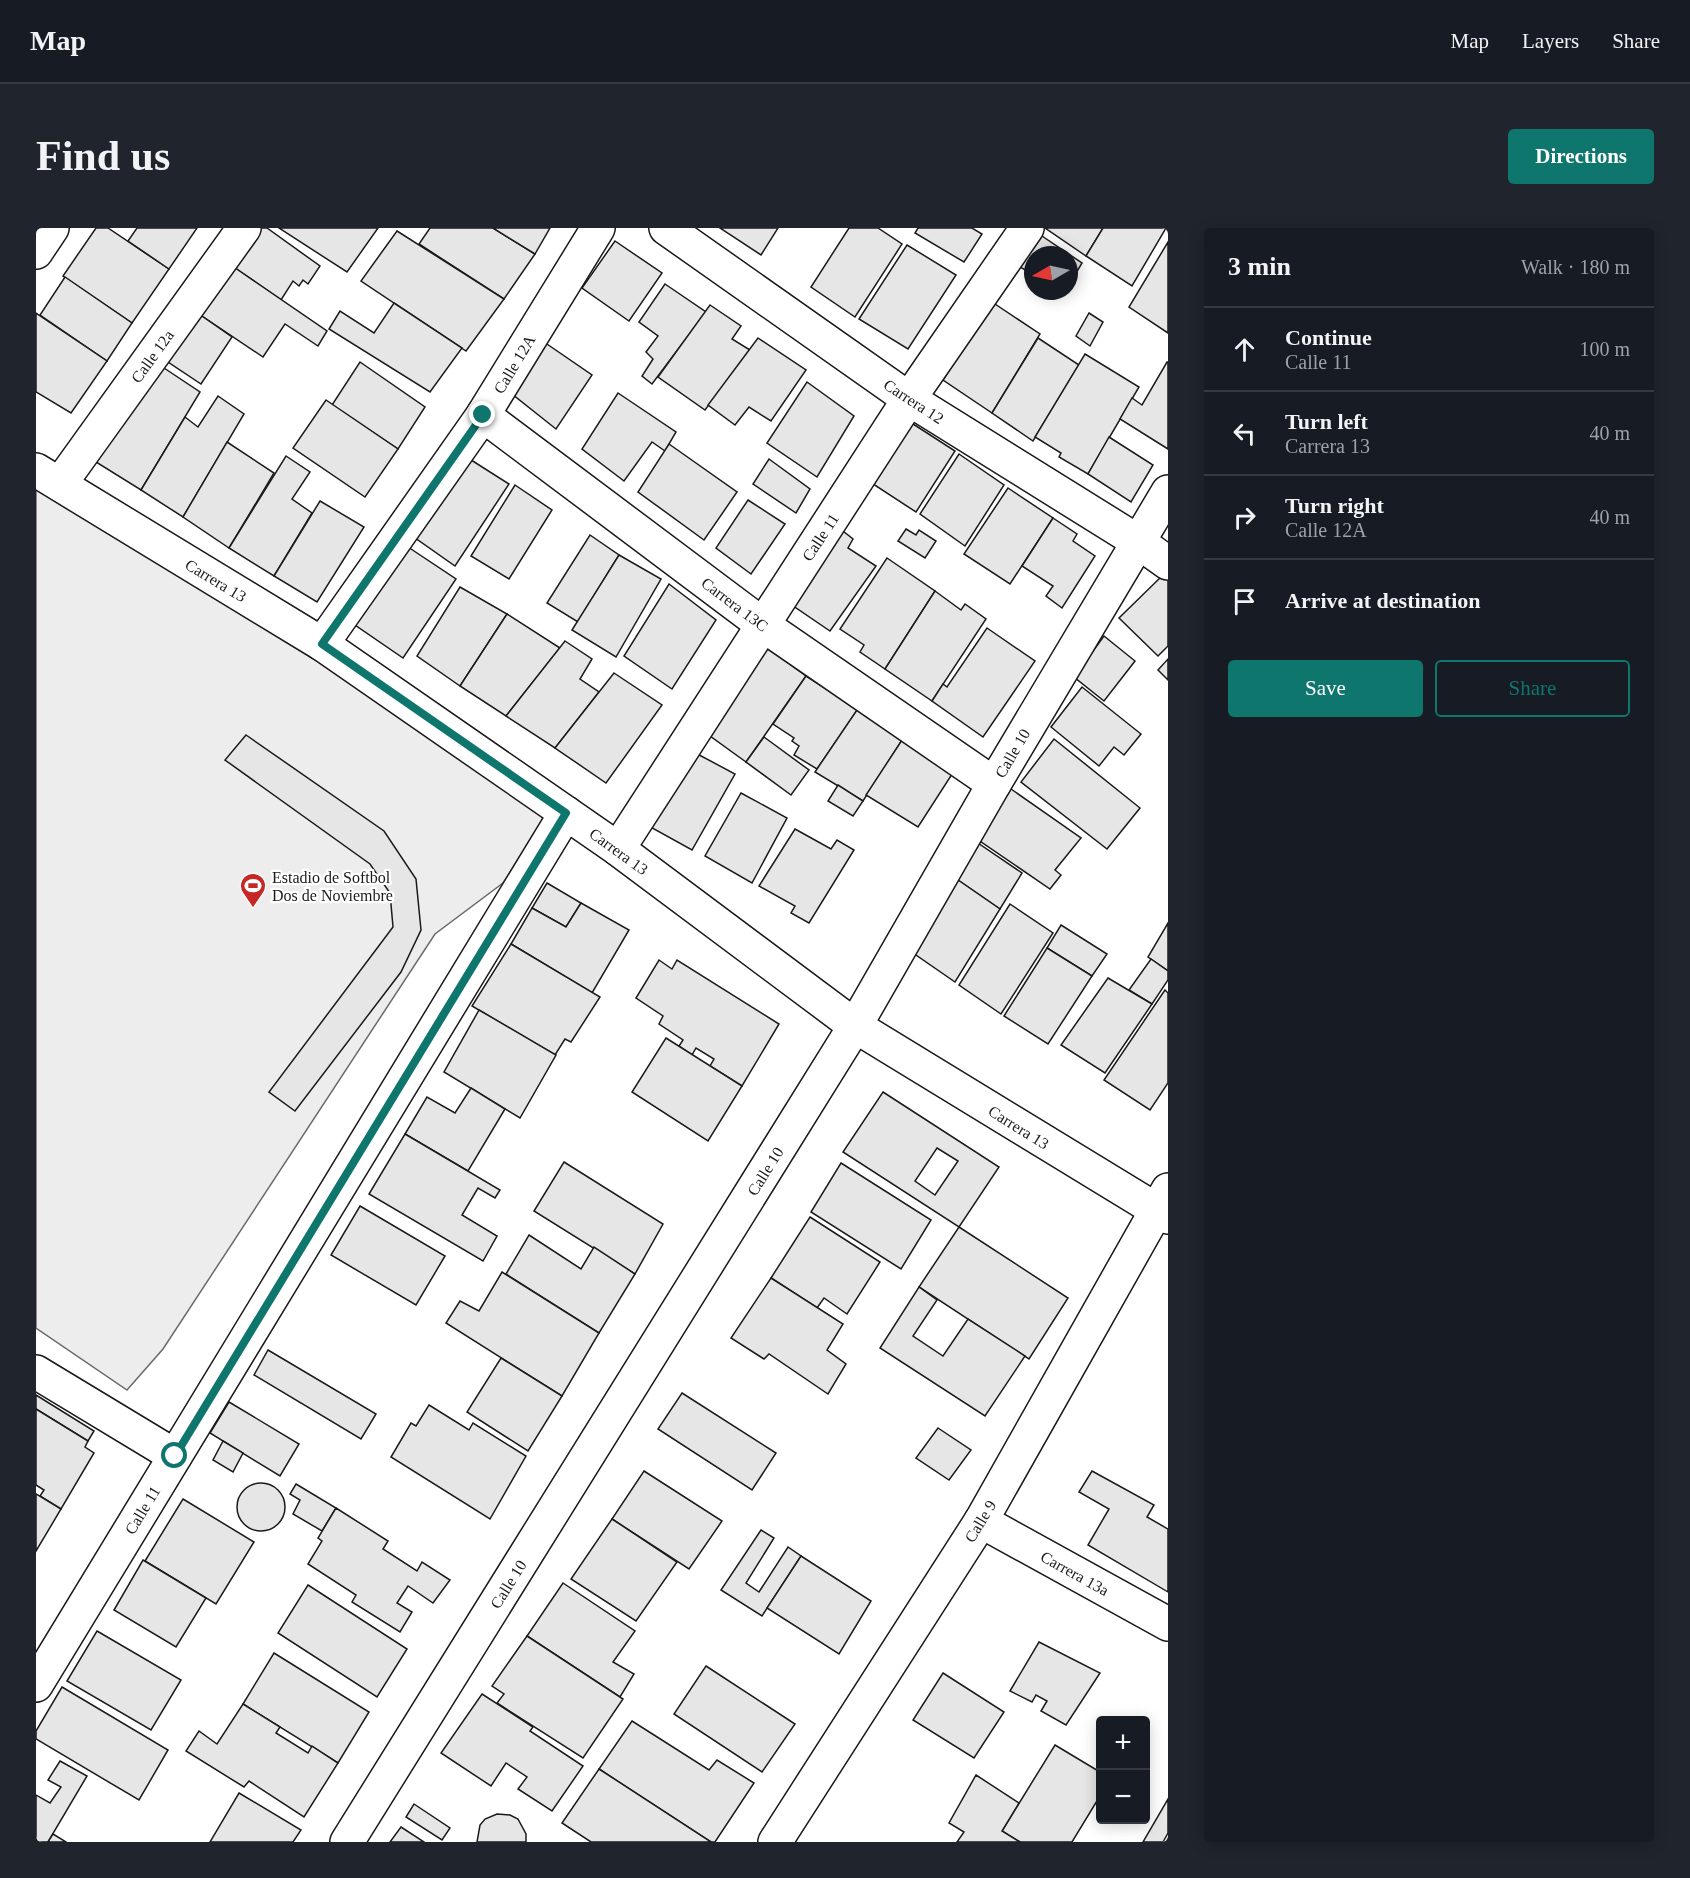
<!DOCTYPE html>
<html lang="en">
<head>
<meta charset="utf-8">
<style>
  body { margin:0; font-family:"Times New Roman",serif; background:#20242c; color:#f1f3f6 }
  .controls { position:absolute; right:18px; bottom:18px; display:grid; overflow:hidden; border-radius:6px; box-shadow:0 3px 15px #0003 }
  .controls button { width:54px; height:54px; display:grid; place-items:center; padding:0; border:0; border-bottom:2px solid #363941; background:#171b24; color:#f1f3f6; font:30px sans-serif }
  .compass { position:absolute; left:988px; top:18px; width:54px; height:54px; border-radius:50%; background:#171b24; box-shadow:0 3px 15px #0003; rotate:261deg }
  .stop { position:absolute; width:18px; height:18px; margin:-14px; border:4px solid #0f766e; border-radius:50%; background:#fff }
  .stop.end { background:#0f766e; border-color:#fff; box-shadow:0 2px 6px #0008 }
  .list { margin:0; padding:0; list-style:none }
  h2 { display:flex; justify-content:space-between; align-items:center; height:78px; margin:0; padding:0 24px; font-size:26px }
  h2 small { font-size:20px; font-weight:400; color:#9ea1a6 }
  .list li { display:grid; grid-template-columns:39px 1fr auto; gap:18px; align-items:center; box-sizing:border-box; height:84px; padding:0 24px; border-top:2px solid #363941 }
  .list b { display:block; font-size:22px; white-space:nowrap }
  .list p { margin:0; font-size:20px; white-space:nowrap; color:#9ea1a6 }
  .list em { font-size:20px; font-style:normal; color:#9ea1a6 }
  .actions { display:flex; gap:12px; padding:18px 24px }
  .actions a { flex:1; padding:14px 0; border:2px solid #0f766e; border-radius:6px; text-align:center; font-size:21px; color:#0f766e }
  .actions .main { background:#0f766e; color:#fff }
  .icon { flex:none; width:33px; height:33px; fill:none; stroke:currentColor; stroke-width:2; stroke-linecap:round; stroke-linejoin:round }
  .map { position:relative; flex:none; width:1132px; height:1614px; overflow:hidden; border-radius:6px }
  header { display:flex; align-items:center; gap:36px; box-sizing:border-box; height:84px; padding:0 30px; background:#171b24; border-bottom:2px solid #363941 }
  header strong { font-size:28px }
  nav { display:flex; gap:33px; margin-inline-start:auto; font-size:21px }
  .intro { display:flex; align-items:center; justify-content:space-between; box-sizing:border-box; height:144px; padding:0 36px }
  h1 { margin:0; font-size:42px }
  .button { padding:15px 27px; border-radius:6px; background:#0f766e; color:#fff; font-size:21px; font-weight:700 }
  main { display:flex; gap:36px; padding:0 36px }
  aside { flex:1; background:#171b24; border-radius:6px; box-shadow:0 3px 15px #0003 }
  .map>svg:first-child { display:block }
  .green { fill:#ededed; stroke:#6a6a6a; stroke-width:1.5 }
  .building { fill:#e6e6e6; stroke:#1a1a1a; stroke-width:1.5; fill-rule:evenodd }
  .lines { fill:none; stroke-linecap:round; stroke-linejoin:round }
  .minor-casing { stroke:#1a1a1a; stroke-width:36 }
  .minor { stroke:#fff; stroke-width:33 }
  .route { stroke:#0f766e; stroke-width:8 }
  .labels { text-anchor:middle; stroke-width:4.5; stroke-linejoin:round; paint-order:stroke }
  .street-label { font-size:16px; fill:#1a1a1a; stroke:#fff }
  .poi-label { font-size:16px; fill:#1a1a1a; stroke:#fff; text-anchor:start }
</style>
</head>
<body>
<header>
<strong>Map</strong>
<nav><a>Map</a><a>Layers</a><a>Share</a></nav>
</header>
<div class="intro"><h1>Find us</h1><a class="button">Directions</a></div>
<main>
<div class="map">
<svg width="1132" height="1614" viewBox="0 0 1132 1614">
  <rect width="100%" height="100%" fill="#fff"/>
  <path class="green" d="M0 252 280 424 511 588 467 655 399 706 127 1121 91 1162 0 1100Z"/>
  <g class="building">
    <path d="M60 0H72L133 41 96 95 27 48Z"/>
    <path d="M101 0H161L133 41 92 13Z"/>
    <path d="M214 0H231L284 38 272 56 267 52 263 58 257 53 245 72 192 35Z"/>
    <path d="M243 0H342L311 44Z"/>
    <path d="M394 0H457L499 26 468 71 383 16Z"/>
    <path d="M457 0H514L499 26Z"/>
    <path d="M684 0H742L725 27Z"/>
    <path d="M813 0H842L866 16 819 89 775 59Z"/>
    <path d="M882 0H936L946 6 928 34 879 5Z"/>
    <path d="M1009 0H1067L1050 28Z"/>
    <path d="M1067 0H1130L1096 58 1050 28Z"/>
    <path d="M361 3 468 71 430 123 325 53Z"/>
    <path d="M1000 4 1046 35 1033 57V27H997V47L981 37Z"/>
    <path d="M579 13 626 45 593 93 546 60Z"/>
    <path d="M1132 14V105L1093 79Z"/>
    <path d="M871 17 920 47 872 121 823 91Z"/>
    <path d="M192 35 291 103 282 118 249 96 227 129 160 84Z"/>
    <path d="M29 49 96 95 71 133 4 87Z"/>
    <path d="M629 56 670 84 616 156 606 148 617 131 610 124 622 108 603 94Z"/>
    <path d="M956 74 1004 106 956 185 907 152Z"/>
    <path d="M358 75 426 120 394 164 293 101 304 83 338 105Z"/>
    <path d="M674 77 705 98 696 111 714 122 669 182 622 149Z"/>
    <path d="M160 84 196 109 165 156 129 132Z"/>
    <path d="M0 85 71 133 35 185 0 164Z"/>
    <path d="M1053 85 1067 94 1054 118 1040 108Z"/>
    <path d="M722 110 770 142 735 193 713 179 699 197 672 177Z"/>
    <path d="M1002 110 1043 137 997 213 956 185Z"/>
    <path d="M508 114 556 147 520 201 476 166Z"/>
    <path d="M1049 126 1103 159 1052 246 1023 229 1025 225 999 209Z"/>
    <path d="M324 134 389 179 362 221 296 177Z"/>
    <path d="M1131 134H1132V221L1084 191 1096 170 1106 177Z"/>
    <path d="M125 138 164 164 105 262 60 234Z"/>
    <path d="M771 154 818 188 781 249 731 215Z"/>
    <path d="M582 165 640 204 629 223 616 214 588 253 546 221Z"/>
    <path d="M182 168 208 186 147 289 105 262 149 189 162 199Z"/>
    <path d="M290 172 362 221 329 269 257 220Z"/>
    <path d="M874 194 919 223 880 284 834 254Z"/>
    <path d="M1073 209 1117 237 1095 274 1052 246Z"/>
    <path d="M191 214 238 245 193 320 147 289Z"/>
    <path d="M633 216 701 264 668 312 602 264Z"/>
    <path d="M923 226 968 257 929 318 884 286Z"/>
    <path d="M250 228 274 244 256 271 276 285 238 348 193 320Z"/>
    <path d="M432 230 473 256 419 338 375 307Z"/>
    <path d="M733 231 774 261 760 285 717 256Z"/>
    <path d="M479 257 516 282 473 351 435 328Z"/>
    <path d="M972 260 1017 290 974 356 928 326Z"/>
    <path d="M712 272 749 296 715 346 680 320Z"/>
    <path d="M284 273 328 299 281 374 238 348Z"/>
    <path d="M1017 290 1041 306 1037 313 1059 328 1026 380 1010 368 1017 358 986 338Z"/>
    <path d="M803 300 817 311 812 320 840 338 794 403 750 373Z"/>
    <path d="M870 301 880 307 883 302 900 313 889 330 862 313Z"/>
    <path d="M554 307 583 327 542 394 511 375Z"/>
    <path d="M369 317 420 351 367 430 319 397Z"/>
    <path d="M583 327 625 351 580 429 536 402Z"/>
    <path d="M851 330 899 363 849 441 824 424 828 417 804 401Z"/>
    <path d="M1127 347 1132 352V418L1122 428 1083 390Z"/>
    <path d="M633 356 680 392 636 461 588 428Z"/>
    <path d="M424 359 471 386 424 458 381 428Z"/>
    <path d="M899 363 925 382 929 376 950 391 896 473 849 441Z"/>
    <path d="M471 386 524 420 470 488 424 458Z"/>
    <path d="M951 400 999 433 947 509 896 473 907 456 911 459Z"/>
    <path d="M1068 408 1099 433 1068 473 1038 449Z"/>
    <path d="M529 413 556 431 544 451 563 464 519 520 470 488Z"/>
    <path d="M724 414 770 448 710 534 663 500Z"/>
    <path d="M1132 431V452L1122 442Z"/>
    <path d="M578 445 626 477 570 555 519 520Z"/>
    <path d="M770 448 822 481 781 541 758 527 763 518 756 513 758 510 737 496Z"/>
    <path d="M1046 459 1105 506 1088 527 1078 519 1063 538 1015 499Z"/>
    <path d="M823 479 868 509 827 573 779 544Z"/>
    <path d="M210 507 348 603 380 651 385 702 365 744 259 883 233 864 357 699 354 665 334 636 189 532Z"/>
    <path d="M728 509 773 542 755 567 710 534Z"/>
    <path d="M868 509 920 540 882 599 830 567Z"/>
    <path d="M1018 511 1104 580 1071 621 985 554Z"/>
    <path d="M652 521 699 546 656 622 609 596Z"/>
    <path d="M802 557 827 573 817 588 792 573Z"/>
    <path d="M975 561 1045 610 1019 642 1025 647 1014 661 938 609Z"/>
    <path d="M705 565 751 590 716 655 669 628Z"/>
    <path d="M759 601 795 621 801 612 818 622 773 695 755 685 759 678 723 658Z"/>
    <path d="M936 611 986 645 964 681 909 643Z"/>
    <path d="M909 643 964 681 919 754 867 718Z"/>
    <path d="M511 655 545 675 530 699 496 680Z"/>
    <path d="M545 675 593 702 556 765 475 716 496 680 530 699Z"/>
    <path d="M974 676 1017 705 965 786 923 757Z"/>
    <path d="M1132 695V743L1112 729Z"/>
    <path d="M1025 697 1071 726 1056 748 1011 720Z"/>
    <path d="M475 716 564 769 535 814 529 811 519 827 436 778Z"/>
    <path d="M1011 720 1056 748 1012 816 968 788Z"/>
    <path d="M1115 731 1132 743V752L1116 776 1093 762Z"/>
    <path d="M623 732 636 741 641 732 743 796 706 858 674 838 678 831 660 820 656 827 643 818 647 812 623 796 627 788 600 770Z"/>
    <path d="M1072 750 1116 776 1069 845 1025 817Z"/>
    <path d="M1129 762 1132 765V855L1114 882 1068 852Z"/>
    <path d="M443 782 520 827 484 890 408 844Z"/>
    <path d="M630 810 706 858 672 913 596 864Z"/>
    <path d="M435 860 469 881 432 943 369 906 391 869 419 885Z"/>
    <path d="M847 864 963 939 923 999 807 924ZM901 920 922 933 899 967 879 953Z"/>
    <path d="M369 906 464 962 459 970 442 960 426 987 461 1008 447 1033 333 966Z"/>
    <path d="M528 934 627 996 599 1046 498 983Z"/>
    <path d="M805 935 895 992 865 1041 775 984Z"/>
    <path d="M324 978 409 1028 380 1077 295 1027Z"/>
    <path d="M774 989 844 1034 811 1086 788 1070 781 1080 735 1050Z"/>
    <path d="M923 999 1032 1070 993 1131 883 1059Z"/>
    <path d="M493 1007 545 1041 558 1019 599 1046 563 1105 470 1046Z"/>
    <path d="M466 1044 563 1105 526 1168 410 1095 424 1073 443 1083Z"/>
    <path d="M735 1050 807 1096 791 1122 810 1136 792 1166 733 1126 728 1131 695 1110Z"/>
    <path d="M883 1059 901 1072 877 1108 907 1128 932 1091 989 1128 949 1188 844 1120Z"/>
    <path d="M232 1122 340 1186 325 1211 218 1147Z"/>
    <path d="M465 1130 526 1168 492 1223 431 1184Z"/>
    <path d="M646 1165 740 1225 716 1262 622 1201Z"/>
    <path d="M0 1167 58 1203 52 1213 0 1181Z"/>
    <path d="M193 1174 263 1216 244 1248 174 1205Z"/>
    <path d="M393 1177 433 1202 437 1195 490 1228 454 1291 355 1229 375 1195 380 1198Z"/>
    <path d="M0 1181 52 1213 49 1219 58 1225 25 1281 4 1268 8 1262 0 1257Z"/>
    <path d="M902 1200 935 1222 913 1252 880 1230Z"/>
    <path d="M187 1213 207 1225 197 1244 177 1232Z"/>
    <path d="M608 1243 686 1293 653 1341 576 1291Z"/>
    <path d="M1056 1243 1118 1277 1111 1289 1132 1301V1364L1052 1317 1073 1281 1043 1264Z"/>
    <circle cx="225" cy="1279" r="24"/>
    <path d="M260 1256 300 1280 286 1303 257 1286 264 1272 254 1266Z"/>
    <path d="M0 1266 25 1281 0 1323Z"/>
    <path d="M147 1271 218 1314 180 1376 109 1333Z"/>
    <path d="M300 1280 352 1313 347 1321 381 1343 386 1334 414 1352 397 1375 372 1358 361 1375 376 1384 364 1404 316 1374 320 1367 272 1336 286 1313 282 1310Z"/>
    <path d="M576 1291 641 1334 600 1393 535 1351Z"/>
    <path d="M725 1302 738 1310 710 1355 723 1364 752 1319 765 1328 726 1388 685 1362Z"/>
    <path d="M765 1328 835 1373 803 1426 731 1380Z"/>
    <path d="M107 1332 170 1370 140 1419 78 1382Z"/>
    <path d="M527 1355 599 1403 577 1434 598 1446 584 1469 491 1408Z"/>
    <path d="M272 1357 371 1421 341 1469 242 1405Z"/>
    <path d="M61 1403 145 1452 115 1502 31 1453Z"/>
    <path d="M491 1408 587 1471 547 1530 461 1475 468 1466 456 1458Z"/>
    <path d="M1003 1414 1064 1445 1030 1497 1005 1483 1011 1473 1000 1467 996 1474 974 1463Z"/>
    <path d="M238 1425 333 1484 302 1535 207 1476Z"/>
    <path d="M670 1438 759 1496 726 1544 638 1486Z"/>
    <path d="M907 1445 968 1484 938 1530 877 1492Z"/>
    <path d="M26 1459 132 1522 103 1572 0 1511V1503Z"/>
    <path d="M446 1466 497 1499 494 1503 547 1538 516 1583 482 1561 491 1549 470 1535 455 1558 405 1525Z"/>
    <path d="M207 1476 244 1499 240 1505 272 1525 276 1518 302 1535 268 1589 213 1553 208 1559 150 1523 163 1503 181 1516Z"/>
    <path d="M596 1493 673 1542 681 1532 718 1555 679 1614H675L563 1541Z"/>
    <path d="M1019 1517 1064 1544V1568L1036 1614H984L966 1603Z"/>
    <path d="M24 1533 51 1548 12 1614H0V1567L14 1575 25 1559 12 1552Z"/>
    <path d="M563 1541 675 1614H555L526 1595Z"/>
    <path d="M940 1547 983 1575 966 1603 984 1614H921L928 1604 913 1595Z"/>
    <path d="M203 1565 265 1602 257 1614H174Z"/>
    <path d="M1132 1571V1605L1127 1614H1107Z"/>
    <path d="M378 1576 414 1600 406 1612 370 1589Z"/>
    <path d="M461 1586 474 1587 482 1591 490 1606V1614H441L444 1597 449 1591Z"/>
    <path d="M365 1599 388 1614H354Z"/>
    <path d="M17 1606 30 1614H12Z"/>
  </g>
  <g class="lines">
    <defs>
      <g id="minor">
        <path d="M630 0 873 171 1101 313 1132 335"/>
        <path d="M0 24 16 0"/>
        <path d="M447 187 727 397 958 556"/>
        <path d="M0 242 286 416 582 621 819 798 1132 989"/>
        <path d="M24 256 208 0"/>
        <path d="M286 416 447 187 562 0"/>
        <path d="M582 621 873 171 991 0"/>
        <path d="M0 1144 139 1228"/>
        <path d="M945 1293 1132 1396"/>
        <path d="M0 1457 530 585"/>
        <path d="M311 1614 819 798 958 556 1132 264"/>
        <path d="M739 1614 945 1293 1132 962"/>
      </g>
    </defs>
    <use href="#minor" class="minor-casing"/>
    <use href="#minor" class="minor"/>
  </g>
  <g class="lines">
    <path class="route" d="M139 1228 530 585 286 416 447 187"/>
  </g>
  <defs>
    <symbol id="stadium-pin" viewBox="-11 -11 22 30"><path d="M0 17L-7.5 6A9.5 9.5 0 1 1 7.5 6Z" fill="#c62828" stroke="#fff"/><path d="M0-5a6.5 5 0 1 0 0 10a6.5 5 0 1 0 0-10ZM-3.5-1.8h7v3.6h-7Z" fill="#fff"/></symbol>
  </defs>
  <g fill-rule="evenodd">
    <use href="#stadium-pin" x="202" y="643" width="30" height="40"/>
  </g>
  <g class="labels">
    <g class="street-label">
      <text transform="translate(116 128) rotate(-54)" y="6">Calle 12a</text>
      <text transform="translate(478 136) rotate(-59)" y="6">Calle 12A</text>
      <text transform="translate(878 173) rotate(33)" y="6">Carrera 12</text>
      <text transform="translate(784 309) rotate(-57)" y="6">Calle 11</text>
      <text transform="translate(180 352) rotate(31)" y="6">Carrera 13</text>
      <text transform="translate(699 376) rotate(37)" y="6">Carrera 13C</text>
      <text transform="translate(976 525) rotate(-60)" y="6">Calle 10</text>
      <text transform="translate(583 623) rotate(36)" y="6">Carrera 13</text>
      <text transform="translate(983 899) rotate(32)" y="6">Carrera 13</text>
      <text transform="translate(729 943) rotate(-58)" y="6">Calle 10</text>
      <text transform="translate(106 1282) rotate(-59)" y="6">Calle 11</text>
      <text transform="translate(944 1293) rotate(-59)" y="6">Calle 9</text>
      <text transform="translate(1039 1345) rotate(29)" y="6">Carrera 13a</text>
      <text transform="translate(472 1356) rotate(-58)" y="6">Calle 10</text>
    </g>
    <g class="poi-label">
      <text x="236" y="655">Estadio de Softbol<tspan x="236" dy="18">Dos de Noviembre</tspan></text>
    </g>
  </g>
</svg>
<div class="controls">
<button>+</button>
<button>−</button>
</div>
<svg class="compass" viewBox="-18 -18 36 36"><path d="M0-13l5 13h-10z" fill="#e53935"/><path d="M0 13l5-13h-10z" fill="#9ea1a6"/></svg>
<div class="stop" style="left:139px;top:1228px"></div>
<div class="stop end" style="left:447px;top:187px"></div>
</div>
<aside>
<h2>3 min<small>Walk · 180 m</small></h2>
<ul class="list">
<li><svg class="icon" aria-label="ahead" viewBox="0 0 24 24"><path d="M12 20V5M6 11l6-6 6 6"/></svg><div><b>Continue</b><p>Calle 11</p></div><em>100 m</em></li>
<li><svg class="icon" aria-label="left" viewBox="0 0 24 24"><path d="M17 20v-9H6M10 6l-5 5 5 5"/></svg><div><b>Turn left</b><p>Carrera 13</p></div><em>40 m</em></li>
<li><svg class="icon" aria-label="right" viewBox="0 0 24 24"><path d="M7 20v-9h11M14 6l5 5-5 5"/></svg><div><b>Turn right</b><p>Calle 12A</p></div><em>40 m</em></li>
<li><svg class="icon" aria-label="arrive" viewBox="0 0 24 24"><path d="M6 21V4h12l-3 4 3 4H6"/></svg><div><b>Arrive at destination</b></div></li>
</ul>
<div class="actions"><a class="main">Save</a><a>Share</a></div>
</aside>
</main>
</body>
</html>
